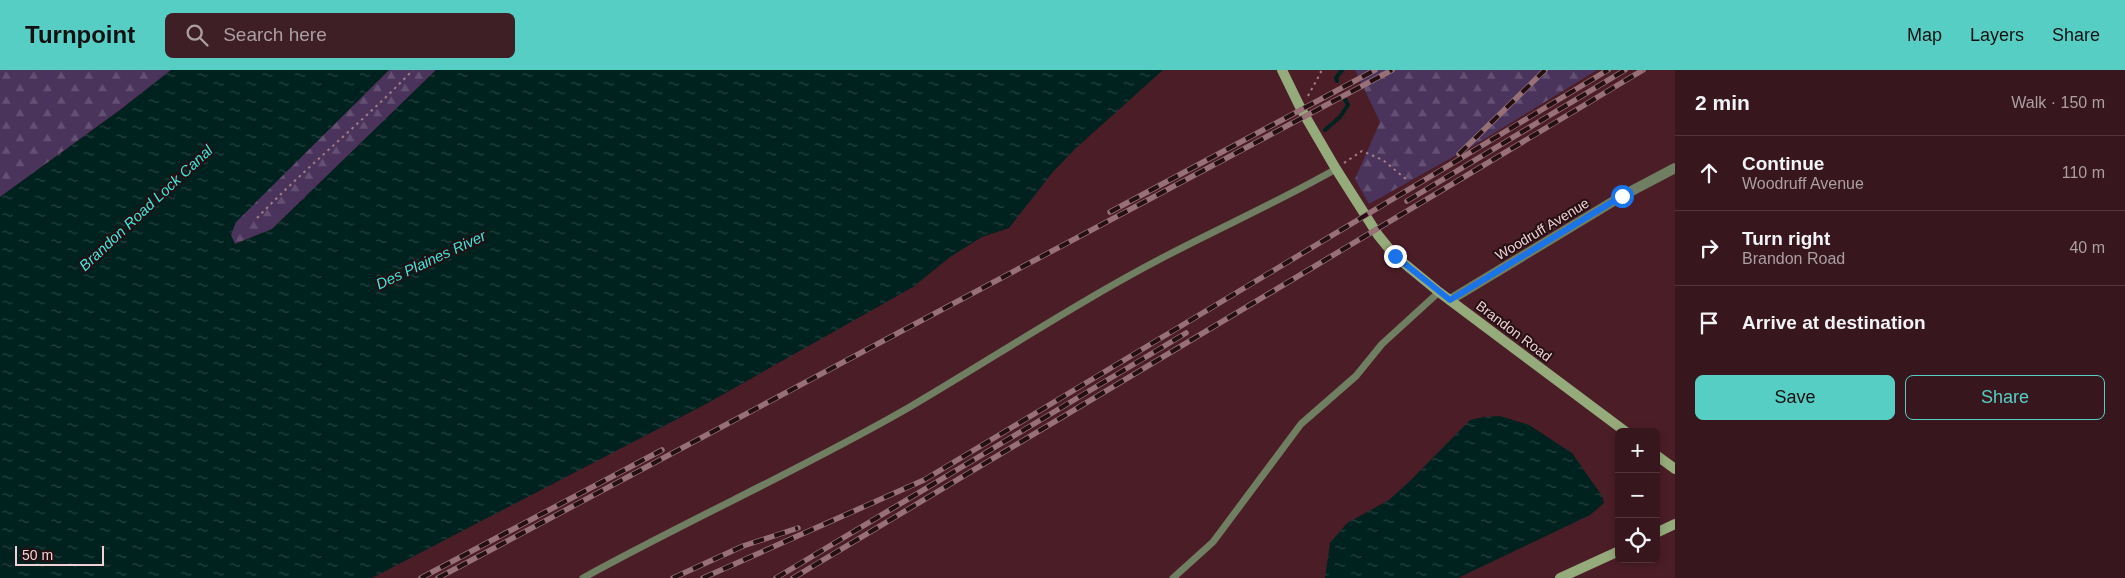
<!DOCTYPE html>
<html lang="en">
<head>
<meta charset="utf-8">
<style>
  body { margin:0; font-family:Arial,sans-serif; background:#3f1f26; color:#f1f3f6 }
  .controls { position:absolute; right:15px; bottom:15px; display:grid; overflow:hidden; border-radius:8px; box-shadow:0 2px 8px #0003 }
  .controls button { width:45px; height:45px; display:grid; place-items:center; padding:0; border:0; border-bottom:1px solid #52353b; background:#38161d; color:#f1f3f6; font:25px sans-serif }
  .scale { position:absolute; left:15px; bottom:12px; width:89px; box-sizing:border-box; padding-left:5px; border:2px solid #f0d1d5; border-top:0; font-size:14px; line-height:18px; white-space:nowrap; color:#f0d1d5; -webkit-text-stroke:4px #240f13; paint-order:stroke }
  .stop { position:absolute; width:15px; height:15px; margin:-11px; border:4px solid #1a73e8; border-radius:50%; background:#fff }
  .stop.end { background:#1a73e8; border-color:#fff; box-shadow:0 1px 5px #0008 }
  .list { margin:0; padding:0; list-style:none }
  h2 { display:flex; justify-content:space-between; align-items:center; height:65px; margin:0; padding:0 20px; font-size:21px }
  h2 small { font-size:16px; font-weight:400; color:#ab9fa4 }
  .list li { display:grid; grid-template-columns:32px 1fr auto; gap:15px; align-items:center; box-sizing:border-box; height:75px; padding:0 20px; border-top:1px solid #52353b }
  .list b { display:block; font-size:19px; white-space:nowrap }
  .list p { margin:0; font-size:16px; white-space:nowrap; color:#ab9fa4 }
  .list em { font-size:16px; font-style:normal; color:#ab9fa4 }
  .actions { display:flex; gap:10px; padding:15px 20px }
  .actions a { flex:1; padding:11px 0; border:1px solid #56cec4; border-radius:8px; text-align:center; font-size:18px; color:#56cec4 }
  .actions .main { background:#56cec4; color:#111 }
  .icon { flex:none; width:28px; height:28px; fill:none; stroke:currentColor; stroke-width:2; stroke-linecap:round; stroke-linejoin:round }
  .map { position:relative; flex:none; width:1675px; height:508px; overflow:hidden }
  header { display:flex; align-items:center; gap:30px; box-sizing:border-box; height:70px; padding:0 25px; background:#56cec4; color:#111 }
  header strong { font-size:24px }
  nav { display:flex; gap:28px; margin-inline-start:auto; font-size:18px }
  .search { width:350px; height:45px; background:#3f1f26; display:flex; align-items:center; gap:12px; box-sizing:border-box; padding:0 18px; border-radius:8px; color:#ab9fa4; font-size:19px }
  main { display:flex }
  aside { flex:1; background:#38161d }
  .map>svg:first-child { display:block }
  .forest { fill:url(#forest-firs) }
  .water { fill:url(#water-ripples) }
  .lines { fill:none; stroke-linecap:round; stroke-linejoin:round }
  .stream { stroke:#00221f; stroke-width:4 }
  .path { stroke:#a37d84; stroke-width:2; stroke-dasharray:2.5 4; stroke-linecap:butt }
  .lane { stroke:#707e61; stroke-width:7 }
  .street { stroke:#707e61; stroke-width:10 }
  .secondary { stroke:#96ab7c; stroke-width:10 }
  .rail-casing { stroke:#977078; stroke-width:5.5 }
  .rail { stroke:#240f13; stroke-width:4; stroke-dasharray:11; stroke-linecap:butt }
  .route { stroke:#1a73e8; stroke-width:6 }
  .labels { text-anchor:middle; stroke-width:4; stroke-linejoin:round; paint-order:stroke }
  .street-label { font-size:14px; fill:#f0d1d5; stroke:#240f13 }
  .water-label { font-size:15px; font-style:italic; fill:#3ee6da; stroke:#240f13 }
</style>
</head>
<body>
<header>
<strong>Turnpoint</strong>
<div class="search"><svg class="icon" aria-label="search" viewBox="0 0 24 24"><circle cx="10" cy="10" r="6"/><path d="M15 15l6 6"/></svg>Search here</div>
<nav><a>Map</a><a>Layers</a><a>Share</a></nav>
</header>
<main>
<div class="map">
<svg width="1675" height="508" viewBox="0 0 1675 508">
  <defs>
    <pattern id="forest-firs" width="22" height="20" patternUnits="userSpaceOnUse" patternTransform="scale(1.25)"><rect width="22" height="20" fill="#4a345c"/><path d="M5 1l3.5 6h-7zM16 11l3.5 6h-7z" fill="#645072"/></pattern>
    <pattern id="water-ripples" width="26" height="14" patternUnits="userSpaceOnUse" patternTransform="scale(1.25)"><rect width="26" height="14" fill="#00221f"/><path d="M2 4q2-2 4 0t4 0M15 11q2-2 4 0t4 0" fill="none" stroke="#26413f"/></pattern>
  </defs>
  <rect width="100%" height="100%" fill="#4b1d27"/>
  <g class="forest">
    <path d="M0 0H171L120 40 0 127Z"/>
    <path d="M389 0H436L272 159 235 174 231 165 235 152Z"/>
    <path d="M1355 0H1597L1483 70 1369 134 1355 109 1380 52Z"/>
  </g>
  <g class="water">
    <path d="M171 0H389L236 152 231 165 235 174 272 159 436 0H1163L1075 79 1052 103 1009 158 982 167 950 187 913 217 706 334 372 508H0V127L120 40Z"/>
    <path d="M1500 346 1529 355 1572 383 1602 426 1604 433 1590 445 1458 508H1325L1330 473 1347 453 1389 430 1411 410 1470 350 1484 347Z"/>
  </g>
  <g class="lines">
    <g class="stream">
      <path d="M1337 11 1336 8 1342 0"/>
      <path d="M1325 60 1340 47 1348 35 1345 29"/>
    </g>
    <g class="path">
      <path d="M1308 26 1321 2 1320 0"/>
      <path d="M1344 93 1362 81 1383 90 1407 110"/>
      <path d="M257 148C307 96 363 52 413 0"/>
    </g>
    <g class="lane">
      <path d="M583 508C690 449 802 399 908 338 993 288 1076 233 1164 187 1221 157 1280 131 1336 99"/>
      <path d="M1173 508 1213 472 1301 354 1356 306 1382 274 1439 222"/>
    </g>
    <path class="street" d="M1450 230 1622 126 1675 98"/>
    <g class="secondary">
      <path d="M1282 0 1301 39 1336 99 1378 165 1395 186 1439 222 1626 362"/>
      <path d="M1656 385 1675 399"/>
      <path d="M1656 463 1675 454"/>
      <path d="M1560 508 1619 481"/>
    </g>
    <defs>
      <g id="rail">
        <path d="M1459 84 1545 0"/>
        <path d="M1407 131 1625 0"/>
        <path d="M1110 142 1375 0"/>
        <path d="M421 508 662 380"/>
        <path d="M438 508 1392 0"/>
        <path d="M673 508 743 476 798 458"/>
        <path d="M703 508 924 410 1608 0"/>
        <path d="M776 508 1186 263"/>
        <path d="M793 508 1643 0"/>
      </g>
    </defs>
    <use href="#rail" class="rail-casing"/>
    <use href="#rail" class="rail"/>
  </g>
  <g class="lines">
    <path class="route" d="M1395 186 1450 230 1622 126"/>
  </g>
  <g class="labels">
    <g class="street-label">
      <text transform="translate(1542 159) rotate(-31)" y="5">Woodruff Avenue</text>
      <text transform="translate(1514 261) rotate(37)" y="5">Brandon Road</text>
    </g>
    <g class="water-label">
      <text transform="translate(146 138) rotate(-43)" y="5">Brandon Road Lock Canal</text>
      <text transform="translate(431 190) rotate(-25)" y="5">Des Plaines River</text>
    </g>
  </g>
</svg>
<div class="controls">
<button>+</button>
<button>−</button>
<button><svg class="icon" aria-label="locate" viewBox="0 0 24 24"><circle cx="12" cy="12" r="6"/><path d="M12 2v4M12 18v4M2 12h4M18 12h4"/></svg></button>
</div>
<div class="scale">50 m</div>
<div class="stop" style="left:1622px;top:126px"></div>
<div class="stop end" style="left:1395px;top:186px"></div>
</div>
<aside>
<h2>2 min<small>Walk · 150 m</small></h2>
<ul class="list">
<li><svg class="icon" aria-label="ahead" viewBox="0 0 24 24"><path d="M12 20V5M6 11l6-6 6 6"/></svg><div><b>Continue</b><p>Woodruff Avenue</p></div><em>110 m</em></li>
<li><svg class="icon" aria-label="right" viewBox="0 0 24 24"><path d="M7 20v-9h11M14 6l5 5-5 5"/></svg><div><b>Turn right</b><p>Brandon Road</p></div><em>40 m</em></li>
<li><svg class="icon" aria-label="arrive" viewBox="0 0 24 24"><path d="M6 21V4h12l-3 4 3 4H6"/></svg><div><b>Arrive at destination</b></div></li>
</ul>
<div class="actions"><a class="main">Save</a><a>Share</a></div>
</aside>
</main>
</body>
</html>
